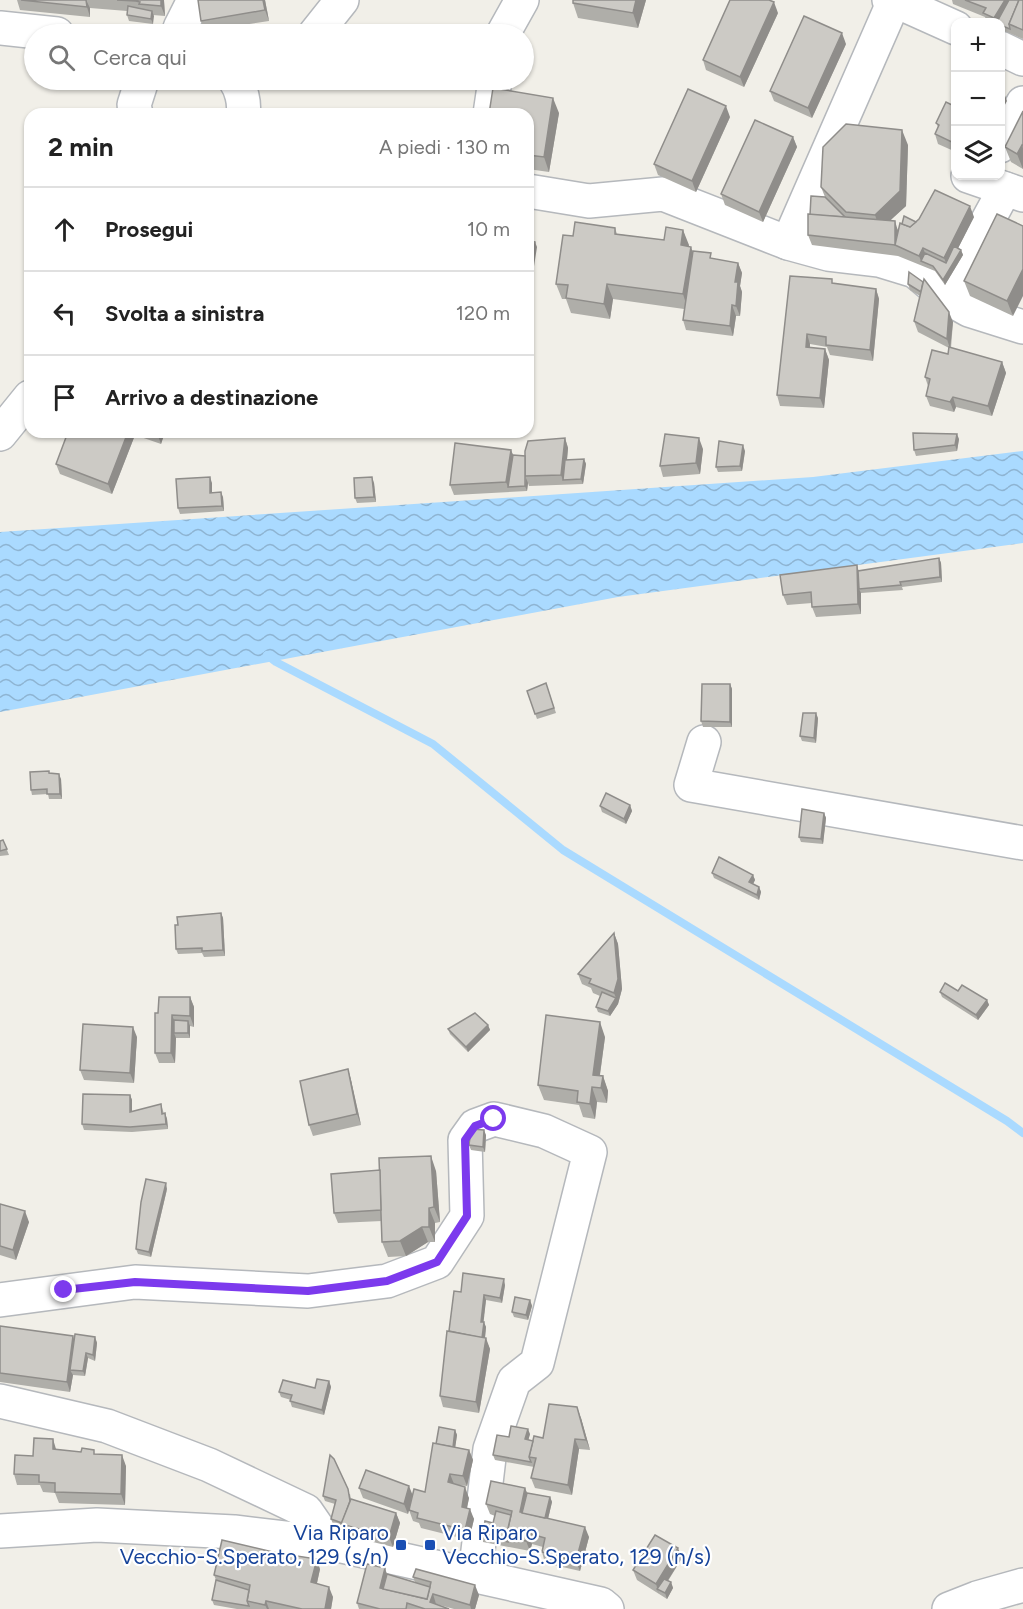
<!DOCTYPE html>
<html lang="it">
<head>
<meta charset="utf-8">
<style>
  body { margin:0; font-family:Figtree,sans-serif; background:#f6f6f6; color:#222 }
  .controls { position:absolute; right:18px; top:18px; display:grid; overflow:hidden; border-radius:12px; box-shadow:0 2px 4px #0004 }
  .controls button { width:54px; height:54px; display:grid; place-items:center; padding:0; border:0; border-bottom:2px solid #e0e0e0; background:#fff; color:#222; font:30px sans-serif }
  .stop { position:absolute; width:18px; height:18px; margin:-14px; border:4px solid #7c3aed; border-radius:50%; background:#fff }
  .stop.end { background:#7c3aed; border-color:#fff; box-shadow:0 2px 6px #0008 }
  .list { margin:0; padding:0; list-style:none }
  h2 { display:flex; justify-content:space-between; align-items:center; height:78px; margin:0; padding:0 24px; font-size:26px }
  h2 small { font-size:20px; font-weight:400; color:#767676 }
  .list li { display:grid; grid-template-columns:39px 1fr auto; gap:18px; align-items:center; box-sizing:border-box; height:84px; padding:0 24px; border-top:2px solid #e0e0e0 }
  .list b { display:block; font-size:22px; white-space:nowrap }
  .list em { font-size:20px; font-style:normal; color:#767676 }
  .icon { flex:none; width:33px; height:33px; fill:none; stroke:currentColor; stroke-width:2; stroke-linecap:round; stroke-linejoin:round }
  .map { position:relative; flex:none; width:1023px; height:1609px; overflow:hidden }
  .search { position:absolute; background:#fff; box-shadow:0 2px 4px #0004; left:24px; top:24px; width:510px; height:66px; display:flex; align-items:center; gap:15px; box-sizing:border-box; padding:0 21px; border-radius:33px; color:#767676; font-size:22px }
  .panel { position:absolute; background:#fff; box-shadow:0 2px 4px #0004; left:24px; top:108px; width:510px; height:330px; border-radius:18px }
  .map>svg:first-child { display:block }
  .water { fill:url(#water-waves) }
  .lines { fill:none; stroke-linecap:round; stroke-linejoin:round }
  .stream { stroke:#aadaff; stroke-width:8 }
  .minor-casing { stroke:#b5b8bc; stroke-width:36 }
  .minor { stroke:#fff; stroke-width:33 }
  .wall { fill:#afaea9 }
  .shaded-wall { fill:#8f8d8a }
  .building { fill:#cccac5; stroke:#8f8d8a; stroke-width:1.5 }
  .route { stroke:#7c3aed; stroke-width:8 }
  .transit-dot { fill:#1a4fb4; stroke:#fff; stroke-width:2 }
  .labels { text-anchor:middle; stroke-width:4.5; stroke-linejoin:round; paint-order:stroke }
  .transit-label { font-size:21px; fill:#164399; stroke:#fff; text-anchor:end }
</style>
</head>
<body>
<div class="map">
<svg width="1023" height="1609" viewBox="0 0 1023 1609">
  <defs>
    <pattern id="water-waves" width="16" height="10" patternUnits="userSpaceOnUse" patternTransform="scale(1.5)"><rect width="16" height="10" fill="#aadaff"/><path d="M0 5q4-4 8 0t8 0" fill="none" stroke="#8eb4d2"/></pattern>
  </defs>
  <rect width="100%" height="100%" fill="#f1efe8"/>
  <path class="water" d="M1023 451V543L618 597 0 712V532L813 477Z"/>
  <g class="lines">
    <path class="stream" d="M267 655 276 662 433 744 563 850 1007 1121 1023 1133"/>
    <defs>
      <g id="minor">
        <path d="M889 0 907 6 956 28"/>
        <path d="M0 28 57 34"/>
        <path d="M180 34V28L194 0"/>
        <path d="M315 34 342 0"/>
        <path d="M503 34 522 0"/>
        <path d="M1000 48 1023 59"/>
        <path d="M235 80C241 88 245 103 243 114"/>
        <path d="M136 114 134 105 142 80"/>
        <path d="M490 114 495 80"/>
        <path d="M1000 146 1023 103"/>
        <path d="M968 176 1023 195"/>
        <path d="M528 191 589 201 663 194 788 243 828 254 879 260 915 271 946 297 969 310 1023 327"/>
        <path d="M788 243 894 1"/>
        <path d="M946 297 1005 189"/>
        <path d="M0 434 30 397"/>
        <path d="M704 742 691 785 1023 843"/>
        <path d="M0 1300 135 1282 308 1291 387 1281 437 1262 467 1216 465 1140 475 1126 494 1119 544 1131 590 1152 537 1363 514 1381 490 1449 475 1576"/>
        <path d="M0 1401 107 1426 209 1465 306 1511 328 1543"/>
        <path d="M0 1531 97 1525 234 1532 328 1543 601 1604 607 1609"/>
        <path d="M949 1609 977 1598 1023 1585"/>
      </g>
    </defs>
    <use href="#minor" class="minor-casing"/>
    <use href="#minor" class="minor"/>
  </g>
  <g class="wall">
    <path d="M17 0H164L165 16 153 15V24L129 21 127 15V11L90 8V17L20 10Z"/>
    <path d="M265 0 269 21 204 31 201 21Z"/>
    <path d="M573 0H646L638 28 578 18 573 3Z"/>
    <path d="M952 0H1023V39L1000 29V22H987L985 17 953 4Z"/>
    <path d="M778 13 744 87 706 70 703 60Z"/>
    <path d="M846 44 812 118 774 101 770 91Z"/>
    <path d="M956 98V152L938 144 935 134 938 127 936 123 952 105Z"/>
    <path d="M1023 111V169L1011 162 1005 147Z"/>
    <path d="M559 113 549 172 528 169V114Z"/>
    <path d="M730 117 696 192 658 175 654 164Z"/>
    <path d="M793 137 797 147 763 222 725 205 721 194Z"/>
    <path d="M908 145 906 206 890 220 898 230 902 224 916 222 974 217 958 248 961 250 963 255 945 285 935 271 898 256 812 245 808 235 810 214 825 197 821 187Z"/>
    <path d="M997 214 1013 316 970 296 964 281Z"/>
    <path d="M615 228 617 234 664 240 683 230 688 246 693 251 713 259 738 263 742 273 740 286 742 292 740 316H736L733 336 686 330 683 320 684 309 613 299 610 319 571 313 566 299H562L556 284 573 236Z"/>
    <path d="M909 272 953 322 951 348 1002 362 1006 373 992 416 956 407 954 412 930 406 926 396 928 386 925 377 948 354 949 348 918 332 914 321 920 296 910 290 908 284Z"/>
    <path d="M790 276 834 284 876 289 879 299 873 361 830 355 827 347 810 344V348L825 349 829 360 824 408 780 406 777 395Z"/>
    <path d="M68 432H165L161 444 135 435 112 494 60 474 56 464Z"/>
    <path d="M565 438 568 448 567 460 584 459 586 464 583 484 529 486 528 483 527 491 454 495 450 485 511 450 513 455 525 456Z"/>
    <path d="M959 439 957 451 916 456 914 450Z"/>
    <path d="M703 449 700 474 663 477 660 466Z"/>
    <path d="M745 451 742 471 718 472 716 467Z"/>
    <path d="M212 483V493L223 497 224 511 180 514 178 508Z"/>
    <path d="M374 483 376 502 357 503 355 498Z"/>
    <path d="M939 558 941 563 942 582 902 587 903 590 861 593V614L816 617 812 607V603L787 605 783 595 858 571Z"/>
    <path d="M546 683 556 713 537 719 527 691Z"/>
    <path d="M730 684 732 689V727H703L701 721Z"/>
    <path d="M818 718 816 743 802 741 800 736Z"/>
    <path d="M49 771V773L61 779 62 799H49L48 794 32 795 31 790Z"/>
    <path d="M630 805 632 811 626 824 602 812 600 806Z"/>
    <path d="M824 813 826 818 823 844 801 842 799 837Z"/>
    <path d="M3 840 9 855 0 856V841Z"/>
    <path d="M712 873 753 875 755 880 753 884 759 887 761 892 759 900 714 878Z"/>
    <path d="M221 913 223 918 225 956 204 957 202 953 178 954 176 949Z"/>
    <path d="M614 933 618 944 622 989 618 1004 610 1016 598 1012 596 1007 600 996 593 993 591 988 582 984 578 974Z"/>
    <path d="M958 991 987 1000 989 1005 978 1020 942 997 940 992Z"/>
    <path d="M190 997 194 1007V1027L190 1026V1038H176L175 1063H159L155 1053 158 1013Z"/>
    <path d="M488 1025 490 1030 468 1052 450 1034 448 1029Z"/>
    <path d="M137 1037 134 1083 84 1080 80 1070Z"/>
    <path d="M605 1037 600 1075 603 1076 608 1091 607 1103 597 1102 595 1119 583 1117 579 1105 544 1100 538 1085Z"/>
    <path d="M348 1069 351 1080 361 1125 313 1136 309 1125Z"/>
    <path d="M130 1095 132 1100V1112L161 1104 164 1114 165 1113 167 1119 168 1129 132 1132 84 1130 82 1124Z"/>
    <path d="M486 1135 485 1152 471 1150 469 1145Z"/>
    <path d="M436 1171 440 1222 435 1223V1242H428L406 1256 388 1257 382 1242V1221L338 1223 334 1213Z"/>
    <path d="M167 1189 151 1257 138 1254 136 1249Z"/>
    <path d="M0 1204 29 1222 16 1260 0 1255Z"/>
    <path d="M505 1285 502 1303 486 1300 483 1322 486 1327 485 1338 490 1349 479 1413 443 1407 440 1396 449 1331 461 1292Z"/>
    <path d="M530 1300 532 1306 528 1320 514 1317 512 1312Z"/>
    <path d="M0 1326 73 1336 74 1340 95 1337 97 1343 95 1361 88 1358 85 1376 73 1375 70 1392 0 1382Z"/>
    <path d="M329 1381 331 1387 324 1415 292 1407 290 1401 291 1400 281 1397 279 1392 315 1388Z"/>
    <path d="M581 1418 590 1450 579 1449 572 1495 535 1488 531 1478 534 1467 495 1460 493 1455 509 1437 530 1434 528 1440 533 1441 543 1438Z"/>
    <path d="M455 1430 457 1435 455 1447 469 1450 473 1460 467 1486 456 1485 469 1498 467 1508 474 1519 469 1540 421 1528 419 1523 413 1521 409 1510V1509L408 1514 363 1498 359 1488 413 1496 425 1492 436 1444Z"/>
    <path d="M56 1450 95 1454 126 1466 125 1505 59 1503 55 1493 43 1492 40 1485H17L14 1474 33 1456Z"/>
    <path d="M525 1488 527 1493 550 1497 552 1502 548 1519 589 1537 580 1571 545 1563 542 1552 543 1547 532 1544 530 1551 483 1542 482 1536 493 1523 495 1516 490 1514 486 1504Z"/>
    <path d="M350 1494 351 1499 396 1513 400 1523 393 1547 345 1535 342 1528 333 1524 331 1519 335 1504 325 1501 323 1496Z"/>
    <path d="M682 1558 668 1581 671 1582 673 1588 667 1599 637 1580 633 1570Z"/>
    <path d="M385 1568 387 1574 415 1582 413 1577 479 1595 475 1609H454L436 1604V1605L449 1609H359L357 1603Z"/>
    <path d="M320 1569 317 1583 333 1597 331 1609H237L214 1605 212 1600 216 1580 214 1575Z"/>
  </g>
  <g class="shaded-wall">
    <path d="M86 0 90 8V17L87 7Z"/>
    <path d="M161 0H164V1L165 16 161 6Z"/>
    <path d="M263 0H265L269 21 265 10Z"/>
    <path d="M636 0H646L638 28 633 13Z"/>
    <path d="M1005 0H1012L1000 22H996L994 18Z"/>
    <path d="M774 2 778 13 744 87 740 77Z"/>
    <path d="M152 11 154 16 153 24 151 19Z"/>
    <path d="M842 33 846 44 812 118 808 108Z"/>
    <path d="M1003 90 1007 101 1000 114V96Z"/>
    <path d="M553 98 559 113 549 172 544 157Z"/>
    <path d="M726 106 730 117 696 192 692 181Z"/>
    <path d="M902 130 908 145 906 206 880 230 875 215Z"/>
    <path d="M793 137 797 147 763 222 759 212Z"/>
    <path d="M1022 145 1023 148V169L1017 154Z"/>
    <path d="M970 206 974 217 948 268 944 258Z"/>
    <path d="M895 221 898 231 895 245 898 256 895 245Z"/>
    <path d="M683 230 689 245 686 260 681 245Z"/>
    <path d="M535 242 537 247 530 292 528 287Z"/>
    <path d="M691 247 696 262 688 310 683 294Z"/>
    <path d="M923 248 927 258 921 261 919 256Z"/>
    <path d="M961 250 963 255 945 285 943 280Z"/>
    <path d="M738 263 742 273 740 286 742 292 740 316 736 306 735 282Z"/>
    <path d="M1023 269V296L1013 316 1007 301Z"/>
    <path d="M607 284 613 299 610 319 604 304Z"/>
    <path d="M876 289 879 299 873 361 870 350Z"/>
    <path d="M732 305 736 316 733 336 730 326Z"/>
    <path d="M949 312 953 322 950 349 947 339Z"/>
    <path d="M807 334 810 344 809 357 806 347Z"/>
    <path d="M825 349 829 360 824 408 820 398Z"/>
    <path d="M1002 362 1006 373 992 416 988 406Z"/>
    <path d="M953 397 956 407 954 412 950 402Z"/>
    <path d="M128 432H134L135 435 112 494 108 484Z"/>
    <path d="M158 432H165L161 444 157 433Z"/>
    <path d="M957 434 959 439 957 451 955 445Z"/>
    <path d="M565 438 568 448 565 480H563L561 475Z"/>
    <path d="M699 438 703 449 700 474 696 463Z"/>
    <path d="M743 445 745 451 742 471 740 466Z"/>
    <path d="M511 450 515 460 508 487 510 492 506 482Z"/>
    <path d="M584 459 586 464 583 484 581 479Z"/>
    <path d="M210 477 212 483V498L210 493Z"/>
    <path d="M372 477 374 483 376 502 374 497Z"/>
    <path d="M526 478 528 483 527 491 525 486Z"/>
    <path d="M221 492 223 497 224 511 222 506Z"/>
    <path d="M939 558 941 563 942 582 940 577Z"/>
    <path d="M857 565 860 576 859 589 861 593V614L858 604Z"/>
    <path d="M730 684 732 689V727L730 722Z"/>
    <path d="M816 713 818 718 816 743 814 738Z"/>
    <path d="M59 774 61 779 62 799 60 794Z"/>
    <path d="M630 805 632 811 626 824 624 819Z"/>
    <path d="M824 813 826 818 823 844 821 839Z"/>
    <path d="M753 875 755 880 751 888 749 882Z"/>
    <path d="M759 887 761 892 759 900 757 895Z"/>
    <path d="M221 913 223 918 225 956 223 950Z"/>
    <path d="M614 933 618 944 622 989 618 1004 610 1016 608 1011 616 998 614 993Z"/>
    <path d="M190 997 194 1007V1027L190 1016Z"/>
    <path d="M987 1000 989 1005 978 1020 976 1015Z"/>
    <path d="M172 1015 176 1025 174 1033 176 1038 175 1063 171 1053Z"/>
    <path d="M188 1021 190 1026V1038L188 1033Z"/>
    <path d="M600 1022 605 1037 598 1088 593 1075Z"/>
    <path d="M488 1025 490 1030 468 1052 466 1047Z"/>
    <path d="M133 1027 137 1037 134 1083 130 1073Z"/>
    <path d="M348 1069 351 1080 361 1125 357 1114Z"/>
    <path d="M603 1076 608 1091 607 1103 601 1088Z"/>
    <path d="M592 1087 597 1102 595 1119 590 1104Z"/>
    <path d="M130 1095 132 1100V1118L130 1112Z"/>
    <path d="M165 1113 167 1119 168 1129 166 1124Z"/>
    <path d="M484 1130 486 1135 485 1152 483 1147Z"/>
    <path d="M431 1156 436 1171 440 1222 434 1207Z"/>
    <path d="M166 1183 167 1189 151 1257 149 1252Z"/>
    <path d="M429 1208 435 1223V1242L429 1227Z"/>
    <path d="M25 1211 29 1222 16 1260 13 1250Z"/>
    <path d="M422 1227 428 1242 406 1256 400 1241Z"/>
    <path d="M504 1279 505 1285 502 1303 500 1298Z"/>
    <path d="M484 1295 486 1300 483 1327 481 1322Z"/>
    <path d="M530 1300 532 1306 528 1320 526 1315Z"/>
    <path d="M484 1322 486 1327 484 1347 482 1342Z"/>
    <path d="M73 1336 76 1346 70 1370 73 1375 70 1392 67 1382Z"/>
    <path d="M95 1337 97 1343 95 1361 93 1355Z"/>
    <path d="M486 1338 490 1349 479 1413 476 1402Z"/>
    <path d="M86 1353 88 1358 85 1376 83 1371Z"/>
    <path d="M329 1381 331 1387 324 1415 322 1410Z"/>
    <path d="M577 1407 581 1418 590 1450 586 1440Z"/>
    <path d="M528 1429 530 1434 527 1445 525 1439Z"/>
    <path d="M455 1430 457 1435 454 1456 452 1451Z"/>
    <path d="M53 1439 56 1449V1460L53 1449Z"/>
    <path d="M575 1439 579 1449 572 1495 568 1485Z"/>
    <path d="M469 1450 473 1460 467 1486 463 1476Z"/>
    <path d="M122 1455 126 1466 125 1505 121 1494Z"/>
    <path d="M450 1474 454 1484 448 1482Z"/>
    <path d="M409 1486 413 1496 408 1514 404 1504Z"/>
    <path d="M465 1487 469 1498 465 1517 462 1507Z"/>
    <path d="M525 1488 529 1498 521 1517 520 1512Z"/>
    <path d="M550 1497 552 1502 546 1527 544 1522Z"/>
    <path d="M470 1509 474 1519 469 1540 465 1530Z"/>
    <path d="M396 1513 400 1523 393 1547 389 1537Z"/>
    <path d="M585 1527 589 1537 580 1571 576 1561Z"/>
    <path d="M528 1533 532 1544 530 1551 526 1541Z"/>
    <path d="M678 1548 682 1558 661 1591 657 1589 659 1594 656 1584Z"/>
    <path d="M317 1559 320 1569 315 1592 311 1582Z"/>
    <path d="M385 1568 388 1579 382 1593 380 1588Z"/>
    <path d="M671 1582 673 1588 667 1599 665 1593Z"/>
    <path d="M475 1585 479 1595 475 1609H471L470 1605Z"/>
    <path d="M329 1587 333 1597 331 1609H325Z"/>
    <path d="M433 1594 436 1604 435 1609 429 1604Z"/>
    <path d="M266 1601 269 1609H267L265 1605Z"/>
  </g>
  <g class="building">
    <path d="M21 0H86L87 7Z"/>
    <path d="M117 0H161V6L139 4 140 2 136 1Z"/>
    <path d="M198 0H263L265 10 201 21Z"/>
    <path d="M573 0H636L633 13 573 3Z"/>
    <path d="M730 0H769L774 2 740 77 703 60Z"/>
    <path d="M965 0H1005L994 18 983 13 986 8Z"/>
    <path d="M1009 0H1019L1009 24 1010 29 1000 25V22H997Z"/>
    <path d="M1019 0H1023V30L1009 24Z"/>
    <path d="M128 6 152 11 151 19 127 15Z"/>
    <path d="M804 16 842 33 808 108 770 91Z"/>
    <path d="M493 88 553 98 544 157 528 155V114H489Z"/>
    <path d="M688 89 726 106 692 181 654 164Z"/>
    <path d="M956 98V144L935 134 939 125 936 123 946 102 952 105Z"/>
    <path d="M1023 111V146L1022 145 1017 154 1005 147Z"/>
    <path d="M755 120 793 137 759 212 721 194Z"/>
    <path d="M846 124 902 130 900 191 875 215 846 212 821 187 823 147Z"/>
    <path d="M935 190 970 206 944 258 923 248 919 256 895 245 900 223 910 227 919 219Z"/>
    <path d="M811 196 825 197 845 217 810 215Z"/>
    <path d="M808 214 895 221V245L808 235Z"/>
    <path d="M997 214 1023 226V269L1007 301 964 281Z"/>
    <path d="M904 216 916 222 910 227 902 224Z"/>
    <path d="M575 222 615 228V234L664 240 666 227 683 230 681 245 691 247 683 294 607 284 604 304 566 298 568 285 556 284 563 235 573 236Z"/>
    <path d="M528 240 535 242 528 287Z"/>
    <path d="M954 246 961 250 943 280 933 266 921 261 925 253 946 263Z"/>
    <path d="M693 251 711 253 710 258 738 263 735 282H738L736 306 732 305 730 326 683 320Z"/>
    <path d="M909 272 923 282 921 292 908 284Z"/>
    <path d="M790 276 832 279V283L876 289 870 350 826 345V337L807 334 806 347 825 349 820 398 777 395Z"/>
    <path d="M924 279 949 312 947 339 914 321Z"/>
    <path d="M949 347 1002 362 988 406 953 397 950 402 926 396 930 379 925 377 932 350 948 354Z"/>
    <path d="M68 432H128L108 484 56 464Z"/>
    <path d="M913 433 957 434 955 445 914 450Z"/>
    <path d="M665 434 699 438 696 463 660 466Z"/>
    <path d="M565 438 561 475 525 476V451L528 441Z"/>
    <path d="M719 441 743 445 740 466 716 467Z"/>
    <path d="M455 443 511 450 506 482 450 485Z"/>
    <path d="M513 455 525 456V486L508 487Z"/>
    <path d="M584 459 581 479 563 480 565 460Z"/>
    <path d="M210 477V493L221 492 222 506 178 508 176 479Z"/>
    <path d="M372 477 374 497 355 498 354 478Z"/>
    <path d="M939 558 940 577 900 582 901 585 859 589 858 571Z"/>
    <path d="M857 565 858 604 812 607 811 592 783 595 780 575Z"/>
    <path d="M546 683 554 708 535 714 527 691Z"/>
    <path d="M702 684H730V722L701 721Z"/>
    <path d="M803 713H816L814 738 800 736Z"/>
    <path d="M49 771V773L59 774 60 794H47V789L31 790 30 772Z"/>
    <path d="M606 793 630 805 624 819 600 806Z"/>
    <path d="M802 809 824 813 821 839 799 837Z"/>
    <path d="M3 840 7 849 0 851V841Z"/>
    <path d="M719 857 753 875 749 882 759 887 757 895 712 873Z"/>
    <path d="M221 913 223 950 202 951V948L176 949 175 925H178L177 917Z"/>
    <path d="M614 933 618 979 614 993 589 983 591 979 578 974Z"/>
    <path d="M945 983 958 991 962 985 987 1000 976 1015 940 992Z"/>
    <path d="M602 992 616 998 608 1011 596 1007Z"/>
    <path d="M159 997H190V1016L172 1015 171 1053H155V1013H158Z"/>
    <path d="M475 1013 488 1025 466 1047 448 1029Z"/>
    <path d="M546 1015 600 1022 593 1075 603 1076 601 1088 592 1087 590 1104 577 1102 578 1091 538 1085Z"/>
    <path d="M174 1020 188 1021V1033H174Z"/>
    <path d="M83 1024 133 1027 130 1073 80 1070Z"/>
    <path d="M348 1069 357 1114 309 1125 300 1081Z"/>
    <path d="M83 1094 130 1095V1112L161 1104 162 1114 165 1113 166 1124 130 1127 82 1124Z"/>
    <path d="M471 1129 484 1130 483 1147 469 1145Z"/>
    <path d="M431 1156 434 1207 429 1208V1227H422L400 1241 382 1242 379 1158Z"/>
    <path d="M380 1170 381 1210 334 1213 331 1174Z"/>
    <path d="M146 1179 166 1183 149 1252 136 1249 141 1202Z"/>
    <path d="M0 1204 25 1211 13 1250 0 1246Z"/>
    <path d="M463 1273 504 1279 500 1298 484 1295 481 1322H484L482 1338 449 1331 454 1291 461 1292Z"/>
    <path d="M515 1297 530 1300 526 1315 512 1312Z"/>
    <path d="M0 1326 73 1336 67 1382 0 1373Z"/>
    <path d="M447 1331 486 1338 476 1402 440 1396Z"/>
    <path d="M75 1334 95 1337 93 1355 86 1353 83 1371 70 1370Z"/>
    <path d="M317 1379 329 1381 322 1410 290 1401 292 1395 279 1392 283 1380 315 1388Z"/>
    <path d="M549 1404 577 1407 586 1440 575 1439 568 1485 531 1478 536 1458 529 1457 534 1436 543 1438Z"/>
    <path d="M511 1426 528 1429 525 1439 533 1441 529 1457 531 1462 493 1455 497 1435 509 1437Z"/>
    <path d="M439 1427 455 1430 453 1447 436 1444Z"/>
    <path d="M34 1438 53 1439V1449L81 1452 82 1448 94 1450V1454L122 1455 121 1494 55 1492V1483L39 1482V1475L14 1474 15 1455 33 1456Z"/>
    <path d="M433 1443 469 1450 463 1476 450 1474 448 1482 465 1487 462 1507 470 1509 465 1530 417 1518 418 1513 409 1510 414 1489 425 1492Z"/>
    <path d="M330 1455 334 1459 348 1489 350 1501 342 1523 331 1519 336 1500 323 1496Z"/>
    <path d="M366 1470 409 1486 404 1504 359 1488Z"/>
    <path d="M491 1481 525 1488 520 1512 585 1527 576 1561 542 1552 545 1538 528 1533 526 1541 506 1537 512 1511 486 1504Z"/>
    <path d="M527 1493 550 1497 545 1518 522 1513Z"/>
    <path d="M351 1499 396 1513 389 1537 341 1524Z"/>
    <path d="M496 1511 511 1515 506 1537 508 1542 482 1536 485 1521 493 1523Z"/>
    <path d="M655 1535 678 1548 656 1584 633 1570Z"/>
    <path d="M222 1540 277 1553 317 1559 311 1582 329 1587 325 1609H302L266 1601 265 1605 247 1601 250 1585 214 1575Z"/>
    <path d="M367 1564 385 1568 380 1588 427 1599 431 1582 413 1577 416 1569 475 1585 470 1605 433 1594 430 1602 449 1609H425L407 1603 406 1609H380L357 1603Z"/>
    <path d="M387 1574 430 1587 427 1599 383 1589Z"/>
    <path d="M664 1579 671 1582 665 1593 657 1589Z"/>
    <path d="M216 1580 249 1590 247 1601 249 1606 212 1600Z"/>
  </g>
  <g class="lines">
    <path class="route" d="M64 1290 135 1282 308 1291 387 1281 437 1262 467 1216 465 1140 475 1126 494 1119"/>
  </g>
  <g class="transit-dot">
    <rect x="395" y="1539" width="12" height="12" rx="3"/>
    <rect x="424" y="1539" width="12" height="12" rx="3"/>
  </g>
  <g class="labels">
    <g class="transit-label">
      <text x="389" y="1540">Via Riparo<tspan x="389" dy="24">Vecchio-S.Sperato, 129 (s/n)</tspan></text>
      <text x="442" y="1540" text-anchor="start">Via Riparo<tspan x="442" dy="24">Vecchio-S.Sperato, 129 (n/s)</tspan></text>
    </g>
  </g>
</svg>
<div class="controls">
<button>+</button>
<button>−</button>
<button><svg class="icon" aria-label="layers" viewBox="0 0 24 24"><path d="M12 4l9 5-9 5-9-5zM3 14l9 5 9-5"/></svg></button>
</div>
<div class="stop" style="left:494px;top:1119px"></div>
<div class="stop end" style="left:64px;top:1290px"></div>
<div class="search"><svg class="icon" aria-label="search" viewBox="0 0 24 24"><circle cx="10" cy="10" r="6"/><path d="M15 15l6 6"/></svg>Cerca qui</div>
<section class="panel">
<h2>2 min<small>A piedi · 130 m</small></h2>
<ul class="list">
<li><svg class="icon" aria-label="ahead" viewBox="0 0 24 24"><path d="M12 20V5M6 11l6-6 6 6"/></svg><div><b>Prosegui</b></div><em>10 m</em></li>
<li><svg class="icon" aria-label="left" viewBox="0 0 24 24"><path d="M17 20v-9H6M10 6l-5 5 5 5"/></svg><div><b>Svolta a sinistra</b></div><em>120 m</em></li>
<li><svg class="icon" aria-label="arrive" viewBox="0 0 24 24"><path d="M6 21V4h12l-3 4 3 4H6"/></svg><div><b>Arrivo a destinazione</b></div></li>
</ul>
</section>
</div>
</body>
</html>
